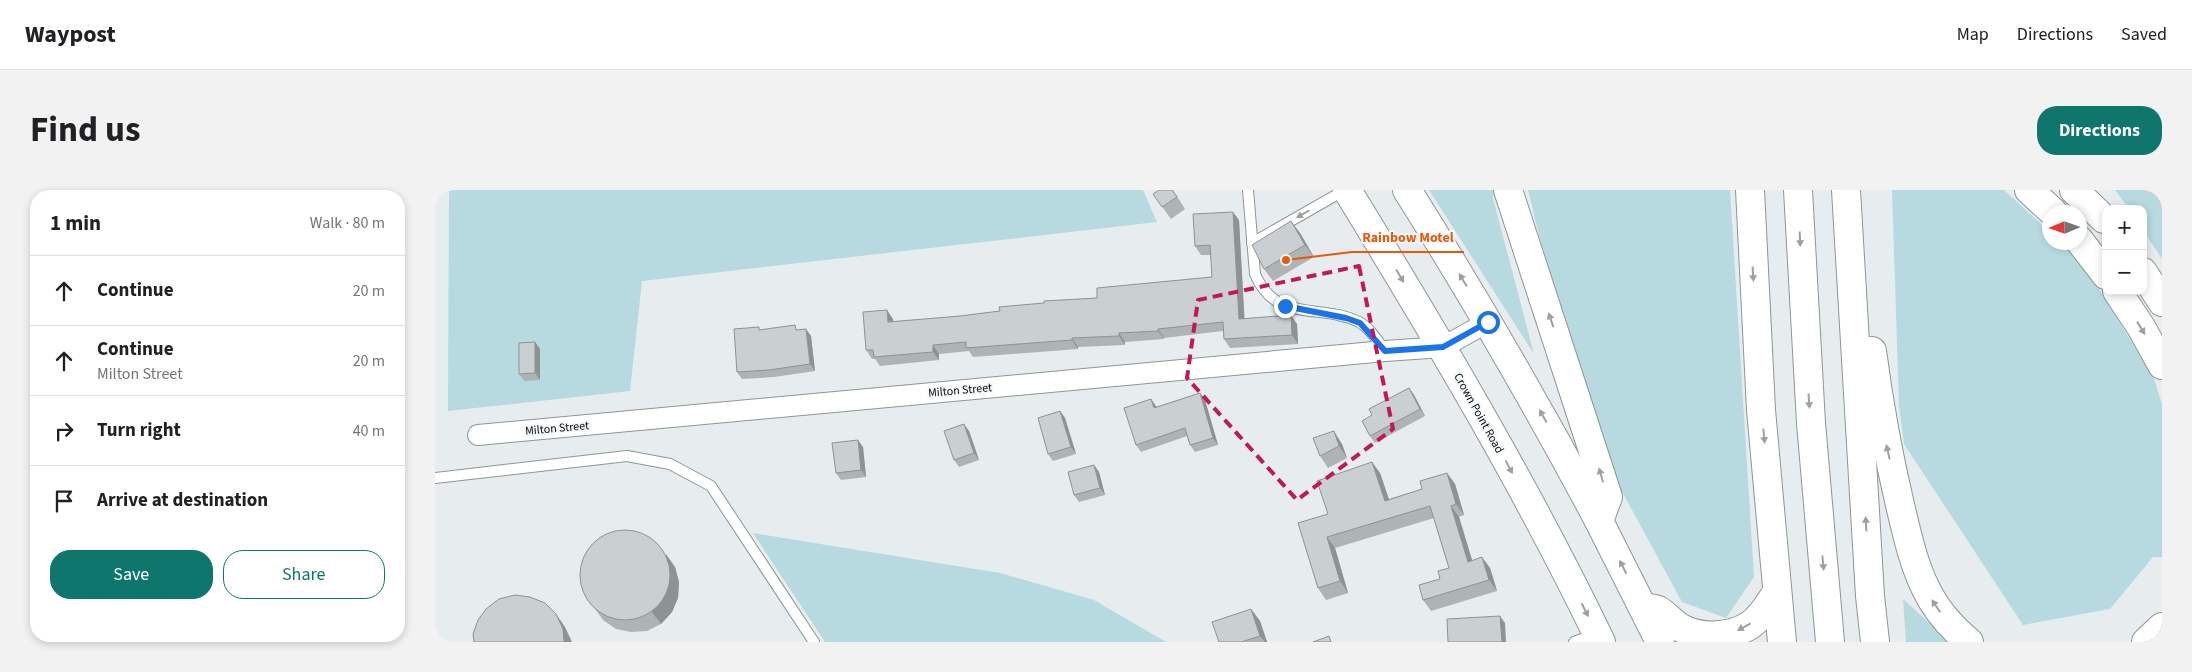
<!DOCTYPE html>
<html lang="en">
<head>
<meta charset="utf-8">
<style>
  body { margin:0; font-family:"Source Sans 3",sans-serif; background:#f2f2f2; color:#202124 }
  .controls { position:absolute; right:15px; top:15px; display:grid; overflow:hidden; border-radius:10px; box-shadow:0 2px 8px #0003 }
  .controls button { width:45px; height:45px; display:grid; place-items:center; padding:0; border:0; border-bottom:1px solid #e0e0e0; background:#fff; color:#202124; font:25px sans-serif }
  .compass { position:absolute; left:1607px; top:15px; width:45px; height:45px; border-radius:50%; background:#fff; box-shadow:0 2px 8px #0003; rotate:268deg }
  .stop { position:absolute; width:15px; height:15px; margin:-11px; border:4px solid #1a73e8; border-radius:50%; background:#fff }
  .stop.end { background:#1a73e8; border-color:#fff; box-shadow:0 1px 5px #0008 }
  .list { margin:0; padding:0; list-style:none }
  h2 { display:flex; justify-content:space-between; align-items:center; height:65px; margin:0; padding:0 20px; font-size:21px }
  h2 small { font-size:16px; font-weight:400; color:#757577 }
  .list li { display:grid; grid-template-columns:32px 1fr auto; gap:15px; align-items:center; box-sizing:border-box; height:70px; padding:0 20px; border-top:1px solid #e0e0e0 }
  .list b { display:block; font-size:19px; white-space:nowrap }
  .list p { margin:0; font-size:16px; white-space:nowrap; color:#757577 }
  .list em { font-size:16px; font-style:normal; color:#757577 }
  .actions { display:flex; gap:10px; padding:15px 20px }
  .actions a { flex:1; padding:11px 0; border:1px solid #0f766e; border-radius:20px; text-align:center; font-size:18px; color:#0f766e }
  .actions .main { background:#0f766e; color:#fff }
  .icon { flex:none; width:28px; height:28px; fill:none; stroke:currentColor; stroke-width:2; stroke-linecap:round; stroke-linejoin:round }
  .map { position:relative; flex:none; width:1727px; height:452px; overflow:hidden; border-radius:20px }
  header { display:flex; align-items:center; gap:30px; box-sizing:border-box; height:70px; padding:0 25px; background:#fff; border-bottom:1px solid #e0e0e0 }
  header strong { font-size:24px }
  nav { display:flex; gap:28px; margin-inline-start:auto; font-size:18px }
  .intro { display:flex; align-items:center; justify-content:space-between; box-sizing:border-box; height:120px; padding:0 30px }
  h1 { margin:0; font-size:35px }
  .button { padding:12px 22px; border-radius:20px; background:#0f766e; color:#fff; font-size:18px; font-weight:700 }
  main { display:flex; gap:30px; padding:0 30px }
  aside { flex:1; background:#fff; border-radius:20px; box-shadow:0 2px 8px #0003 }
  .map>svg:first-child { display:block }
  .green { fill:#b6dae0 }
  .lines { fill:none; stroke-linecap:round; stroke-linejoin:round }
  .service-casing { stroke:#8f9595; stroke-width:12 }
  .minor-casing { stroke:#8f9595; stroke-width:22 }
  .trunk-casing { stroke:#8f9595; stroke-width:30 }
  .motorway-casing { stroke:#8f9595; stroke-width:30 }
  .service { stroke:#fff; stroke-width:10 }
  .minor { stroke:#fff; stroke-width:20 }
  .trunk { stroke:#fff; stroke-width:28 }
  .motorway { stroke:#fff; stroke-width:28 }
  .wall { fill:#aeb3b4 }
  .shaded-wall { fill:#8d9292 }
  .building { fill:#cad0d1; stroke:#8d9292 }
  .oneway { fill:#9e9f9f }
  .route { stroke:#1a73e8; stroke-width:6 }
  .marked { fill:none; stroke:#c2185b; stroke-width:4; stroke-dasharray:10 6; stroke-linejoin:round }
  .labels { text-anchor:middle; stroke-width:4; stroke-linejoin:round; paint-order:stroke }
  .street-label { font-size:12px; fill:#0c0e0f; stroke:#f4fafb }
  .leader { fill:none; stroke:#e8590c; stroke-width:2 }
  .callout-dot { fill:#e8590c; stroke:#f4fafb; stroke-width:2 }
  .callout-label { font-size:14px; text-anchor:middle; font-weight:bold; fill:#e8590c; stroke:#f4fafb; stroke-width:4; stroke-linejoin:round; paint-order:stroke }
</style>
</head>
<body>
<header>
<strong>Waypost</strong>
<nav><a>Map</a><a>Directions</a><a>Saved</a></nav>
</header>
<div class="intro"><h1>Find us</h1><a class="button">Directions</a></div>
<main>
<aside>
<h2>1 min<small>Walk · 80 m</small></h2>
<ul class="list">
<li><svg class="icon" aria-label="ahead" viewBox="0 0 24 24"><path d="M12 20V5M6 11l6-6 6 6"/></svg><div><b>Continue</b></div><em>20 m</em></li>
<li><svg class="icon" aria-label="ahead" viewBox="0 0 24 24"><path d="M12 20V5M6 11l6-6 6 6"/></svg><div><b>Continue</b><p>Milton Street</p></div><em>20 m</em></li>
<li><svg class="icon" aria-label="right" viewBox="0 0 24 24"><path d="M7 20v-9h11M14 6l5 5-5 5"/></svg><div><b>Turn right</b></div><em>40 m</em></li>
<li><svg class="icon" aria-label="arrive" viewBox="0 0 24 24"><path d="M6 21V4h12l-3 4 3 4H6"/></svg><div><b>Arrive at destination</b></div></li>
</ul>
<div class="actions"><a class="main">Save</a><a>Share</a></div>
</aside>
<div class="map">
<svg width="1727" height="452" viewBox="0 0 1727 452">
  <rect width="100%" height="100%" fill="#e7edee"/>
  <g class="green">
    <path d="M14 0H708L722 32 207 91 195 201 13 221Z"/>
    <path d="M994 0H1059L1058 8 1099 164Z"/>
    <path d="M1093 0H1295L1319 387 1291 428 1247 412 1171 272 1105 49Z"/>
    <path d="M1457 0H1569L1614 41V52L1627 53 1645 69 1718 186 1727 214V367H1718L1675 419 1588 435 1469 254 1464 215Z"/>
    <path d="M1680 0H1727V69L1708 40V19H1694Z"/>
    <path d="M318 343 565 383 659 410 731 452H390Z"/>
    <path d="M1468 409 1515 452H1471Z"/>
  </g>
  <g class="lines">
    <defs>
      <g id="service">
        <path d="M813 0 820 84C841 134 887 113 924 132 935 138 943 151 950 161"/>
        <path d="M817 53 910 0"/>
        <path d="M0 288 192 266 235 274 276 296 379 452"/>
        <path d="M1139 452 1161 444"/>
      </g>
      <path id="minor" d="M43 245 950 161 1008 157 1053 132"/>
      <g id="trunk">
        <path d="M912 0C1002 147 1091 296 1166 452"/>
        <path d="M972 0C1040 108 1104 218 1164 331"/>
      </g>
      <g id="motorway">
        <path d="M1073 0 1173 307 1164 331 1225 452"/>
        <path d="M1315 0 1326 220 1347 452"/>
        <path d="M1363 0 1376 233 1395 452"/>
        <path d="M1411 0 1435 406 1440 452"/>
        <path d="M1594 0 1618 22"/>
        <path d="M1639 0 1669 29"/>
        <path d="M1644 50 1671 85"/>
        <path d="M1708 82 1727 112"/>
        <path d="M1682 101 1706 137 1727 175"/>
        <path d="M1437 161C1444 214 1453 264 1465 315 1472 344 1478 373 1491 399 1501 420 1516 437 1534 452"/>
        <path d="M1208 417C1213 418 1219 418 1223 420 1232 425 1239 435 1248 439 1268 449 1297 447 1315 435 1327 427 1334 413 1342 402"/>
        <path d="M1711 452 1727 437"/>
      </g>
    </defs>
    <use href="#service" class="service-casing"/>
    <use href="#minor" class="minor-casing"/>
    <use href="#trunk" class="trunk-casing"/>
    <use href="#motorway" class="motorway-casing"/>
    <use href="#service" class="service"/>
    <use href="#minor" class="minor"/>
    <use href="#trunk" class="trunk"/>
    <use href="#motorway" class="motorway"/>
  </g>
  <g class="wall">
    <path d="M738 0 750 19 736 29 718 4Z"/>
    <path d="M804 30 809 128 862 134 863 154 795 158 789 149 788 141 729 148V149L690 152V155L643 157V159L538 167 534 161 504 164V170L445 176 440 169H437L431 160 458 129V132L525 126 662 108 777 87 776 65H766L760 56Z"/>
    <path d="M865 43 879 67 838 91 829 79Z"/>
    <path d="M326 139 363 140 376 146 380 181 339 187 307 189 302 182Z"/>
    <path d="M100 152 105 159V190L89 191 84 184Z"/>
    <path d="M974 198 979 205 990 226 940 253 935 246 937 225Z"/>
    <path d="M765 203 770 210 783 255 760 262 755 255 752 246 706 262 701 255 721 216V217Z"/>
    <path d="M625 221 630 228 641 264 618 271 613 264Z"/>
    <path d="M534 241 544 270 524 277 519 270Z"/>
    <path d="M907 254 912 268 893 278 885 266Z"/>
    <path d="M428 257 431 287 406 290 401 283Z"/>
    <path d="M664 282 670 305 644 312 639 305Z"/>
    <path d="M945 283 954 309 987 299 1012 283 1020 294 1029 325 1024 327 1037 370 1055 378 1062 401 996 421 988 410 1014 378 999 328 900 358 913 403 891 410 883 398 893 324Z"/>
    <path d="M240 377 244 392 243 408 237 422 226 434 212 441 196 442 181 439 168 430 151 406Z"/>
    <path d="M816 419 825 431 832 452H784Z"/>
  </g>
  <g class="shaded-wall">
    <path d="M798 22 804 30 810 137 804 129Z"/>
    <path d="M856 31 865 43 879 67 870 55Z"/>
    <path d="M452 120 458 129 459 141 453 132Z"/>
    <path d="M856 125 862 134 863 154 857 145Z"/>
    <path d="M371 139 376 146 380 181 375 174Z"/>
    <path d="M723 139 729 148V149L723 141Z"/>
    <path d="M684 143 690 152V155L684 146Z"/>
    <path d="M637 148 643 157V159L637 150Z"/>
    <path d="M100 152 105 159V190L100 183Z"/>
    <path d="M498 155 504 164V170L498 162Z"/>
    <path d="M974 198 979 205 990 226 985 219Z"/>
    <path d="M765 203 770 210 783 255 778 248Z"/>
    <path d="M716 209 721 216 724 225 719 218Z"/>
    <path d="M625 221 630 228 641 264 636 257Z"/>
    <path d="M529 234 534 241 544 270 539 263Z"/>
    <path d="M899 241 907 254 912 268 904 256Z"/>
    <path d="M423 250 428 257 431 287 426 280Z"/>
    <path d="M937 272 945 283 958 322 950 311Z"/>
    <path d="M659 275 664 282 670 305 665 298Z"/>
    <path d="M1012 283 1020 294 1029 325 1021 314Z"/>
    <path d="M1016 316 1024 327 1041 383 1033 372Z"/>
    <path d="M892 347 900 358 913 403 905 391Z"/>
    <path d="M231 364 240 377 244 392 243 408 237 422 226 434 217 422Z"/>
    <path d="M1047 367 1055 378 1062 401 1054 390Z"/>
    <path d="M816 419 825 431 832 452H830L825 446Z"/>
    <path d="M121 424 130 437 137 452H129Z"/>
    <path d="M1065 426 1070 433 1071 452H1067Z"/>
  </g>
  <g class="building">
    <path d="M724 0H737L742 7 727 17 718 4Z"/>
    <path d="M798 22 804 129 856 125 857 145 789 149 788 132 723 139V141L684 143V146L637 148V150L531 158V152L498 155V162L439 167 438 160H431L428 122 452 120 453 132 525 126 565 121 564 117 609 113V111L662 108V98L777 87 775 55 760 56 758 24Z"/>
    <path d="M856 31 870 55 829 79 817 55Z"/>
    <path d="M360 135 361 140 371 139 375 174 334 180 302 182 299 139 324 137V140Z"/>
    <path d="M100 152V183L84 184V153Z"/>
    <path d="M974 198 985 219 935 246 927 231 937 225 934 219Z"/>
    <path d="M765 203 778 248 755 255 750 238 701 255 689 218 716 209 719 218Z"/>
    <path d="M625 221 636 257 613 264 603 228Z"/>
    <path d="M529 234 539 263 519 270 509 241Z"/>
    <path d="M899 241 904 256 885 266 878 248Z"/>
    <path d="M423 250 426 280 401 283 397 253Z"/>
    <path d="M937 272 950 311 987 299 985 291 1012 283 1021 314 1016 316 1033 372 1047 367 1054 390 988 410 984 395 1005 389 1003 381 1014 378 995 316 892 347 905 391 883 398 863 333 893 324 882 291Z"/>
    <path d="M659 275 665 298 639 305 633 282Z"/>
    <circle cx="190" cy="385" r="45"/>
    <path d="M80 405 95 407 110 413 121 424 128 439 129 452H39L38 444 43 430 51 419 64 409Z"/>
    <path d="M816 419 825 446 806 452H784L777 432Z"/>
    <path d="M1065 426 1067 452H1013L1012 429Z"/>
    <path d="M894 446 896 452H878Z"/>
  </g>
  <defs><path id="oneway-solid" d="M-6-.8H1V-3.2L6.5 0L1 3.2V.8H-6Z" transform="scale(1.25)"/></defs>
  <g class="oneway">
    <use href="#oneway-solid" transform="translate(868 24) rotate(150)"/>
    <use href="#oneway-solid" transform="translate(1365 49) rotate(87)"/>
    <use href="#oneway-solid" transform="translate(1318 84) rotate(87)"/>
    <use href="#oneway-solid" transform="translate(965 86) rotate(59)"/>
    <use href="#oneway-solid" transform="translate(1028 90) rotate(-121)"/>
    <use href="#oneway-solid" transform="translate(1116 130) rotate(-109)"/>
    <use href="#oneway-solid" transform="translate(1706 138) rotate(58)"/>
    <use href="#oneway-solid" transform="translate(1374 211) rotate(86)"/>
    <use href="#oneway-solid" transform="translate(1108 226) rotate(-119)"/>
    <use href="#oneway-solid" transform="translate(1329 246) rotate(85)"/>
    <use href="#oneway-solid" transform="translate(1453 262) rotate(-103)"/>
    <use href="#oneway-solid" transform="translate(1074 277) rotate(62)"/>
    <use href="#oneway-solid" transform="translate(1166 285) rotate(-106)"/>
    <use href="#oneway-solid" transform="translate(1431 334) rotate(-93)"/>
    <use href="#oneway-solid" transform="translate(1388 373) rotate(85)"/>
    <use href="#oneway-solid" transform="translate(1188 377) rotate(-117)"/>
    <use href="#oneway-solid" transform="translate(1501 416) rotate(-124)"/>
    <use href="#oneway-solid" transform="translate(1150 420) rotate(63)"/>
    <use href="#oneway-solid" transform="translate(1309 437) rotate(152)"/>
  </g>
  <g class="lines">
    <path class="route" d="M850 116 911 128 925 133 950 161 1008 157 1053 132"/>
  </g>
  <path class="marked" d="M924 76 958 239 862 310 752 188 763 110Z"/>
  <g class="labels">
    <g class="street-label">
      <text transform="translate(525 200) rotate(-5)" y="4">Milton Street</text>
      <text transform="translate(1044 223) rotate(61)" y="4">Crown Point Road</text>
      <text transform="translate(122 238) rotate(-5)" y="4">Milton Street</text>
    </g>
  </g>
  <path class="leader" d="M851 70L917 62H1029"/>
  <circle class="callout-dot" cx="851" cy="70" r="5"/>
  <g class="callout-label">
    <text x="973" y="52">Rainbow Motel</text>
  </g>
</svg>
<div class="controls">
<button>+</button>
<button>−</button>
</div>
<svg class="compass" viewBox="-18 -18 36 36"><path d="M0-13l5 13h-10z" fill="#e53935"/><path d="M0 13l5-13h-10z" fill="#757577"/></svg>
<div class="stop" style="left:1053px;top:132px"></div>
<div class="stop end" style="left:850px;top:116px"></div>
</div>
</main>
</body>
</html>
